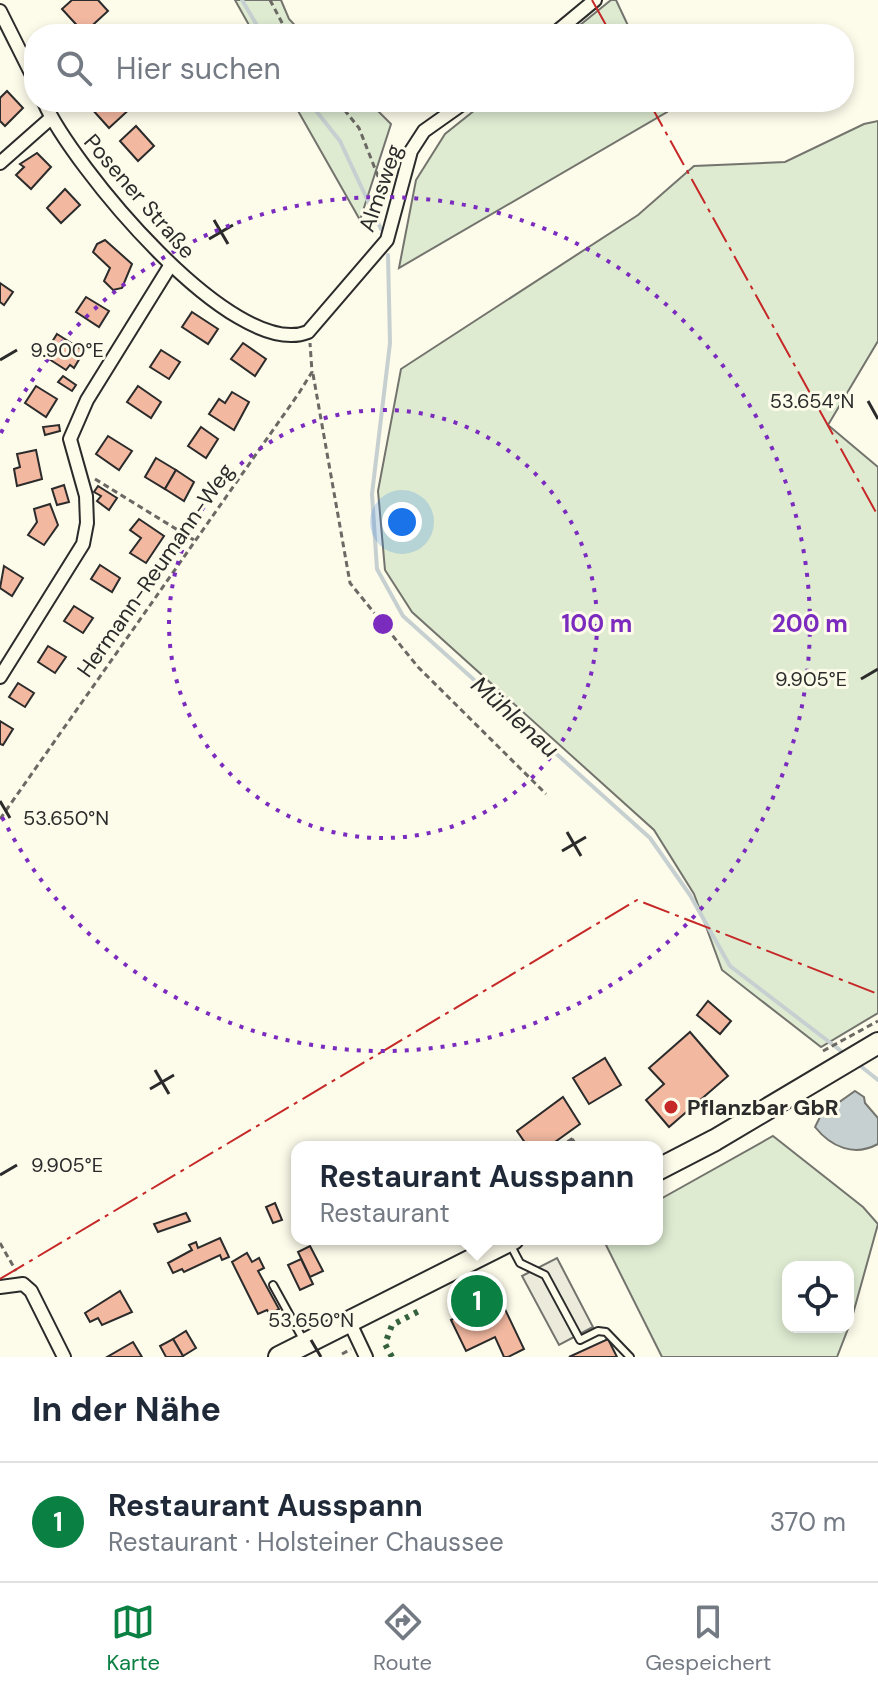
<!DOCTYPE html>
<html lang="de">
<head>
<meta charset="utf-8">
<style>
  body { margin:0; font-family:"DM Sans",sans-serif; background:#f2f2f3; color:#1f2937 }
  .controls { position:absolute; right:24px; bottom:24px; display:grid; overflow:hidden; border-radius:16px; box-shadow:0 4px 12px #0003 }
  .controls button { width:72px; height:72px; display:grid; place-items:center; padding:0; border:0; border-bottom:2px solid #e0e1e3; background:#fff; color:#1f2937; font:40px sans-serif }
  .you { position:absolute; left:402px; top:522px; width:28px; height:28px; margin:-20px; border:6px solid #fff; border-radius:50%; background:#1a73e8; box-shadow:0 0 0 12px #1a73e833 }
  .badge { display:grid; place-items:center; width:52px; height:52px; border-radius:50%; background:#0b8043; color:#fff; font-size:26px; font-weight:700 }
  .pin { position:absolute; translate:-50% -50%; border:4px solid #fff; box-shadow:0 2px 8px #0006 }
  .popup { position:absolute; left:291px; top:1141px; width:372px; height:104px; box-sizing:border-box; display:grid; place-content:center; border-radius:16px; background:#fff; filter:drop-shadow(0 2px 6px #0005); font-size:26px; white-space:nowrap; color:#747a83 }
  .popup b { font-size:30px; color:#1f2937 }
  .popup::after { content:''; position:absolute; left:50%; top:100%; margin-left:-16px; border:16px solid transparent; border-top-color:#fff }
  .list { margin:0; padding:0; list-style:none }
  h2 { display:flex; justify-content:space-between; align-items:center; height:104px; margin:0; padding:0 32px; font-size:34px }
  h2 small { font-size:26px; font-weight:400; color:#747a83 }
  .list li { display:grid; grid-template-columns:52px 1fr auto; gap:24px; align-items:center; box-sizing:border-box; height:120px; padding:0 32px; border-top:2px solid #e0e1e3 }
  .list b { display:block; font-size:30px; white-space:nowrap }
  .list p { margin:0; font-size:26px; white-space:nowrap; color:#747a83 }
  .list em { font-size:26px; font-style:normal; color:#747a83 }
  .icon { flex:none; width:44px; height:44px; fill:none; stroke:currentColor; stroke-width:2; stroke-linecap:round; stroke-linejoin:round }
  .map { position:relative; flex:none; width:878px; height:1357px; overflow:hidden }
  .search { position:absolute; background:#fff; box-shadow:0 4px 12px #0003; left:24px; right:24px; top:24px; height:88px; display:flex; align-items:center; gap:20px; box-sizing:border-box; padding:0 28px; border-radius:32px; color:#747a83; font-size:30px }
  .sheet { height:224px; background:#fff }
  nav { display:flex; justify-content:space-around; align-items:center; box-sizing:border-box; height:112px; border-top:2px solid #e0e1e3; background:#fff; font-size:22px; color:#747a83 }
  nav a { display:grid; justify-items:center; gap:4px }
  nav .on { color:#0b8043 }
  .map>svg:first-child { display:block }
  .green { fill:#deebd1; stroke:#74746e; stroke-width:2; fill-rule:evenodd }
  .parking { fill:#eceadb; stroke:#74746e; stroke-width:2 }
  .water { fill:#c7d0d0; stroke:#74746e; stroke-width:2 }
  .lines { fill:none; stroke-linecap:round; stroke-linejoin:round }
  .stream { stroke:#c7d0d0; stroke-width:4 }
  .building { fill:#f2b8a0; stroke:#2b2b2b; stroke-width:2 }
  .service-casing { stroke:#2b2b2b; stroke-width:10 }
  .minor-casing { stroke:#2b2b2b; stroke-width:16 }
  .primary-casing { stroke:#2b2b2b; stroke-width:24 }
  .path { stroke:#6a6964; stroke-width:3; stroke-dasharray:6 4; stroke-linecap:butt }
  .service { stroke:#fdfbea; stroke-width:6 }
  .minor { stroke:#fdfbea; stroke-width:12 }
  .primary { stroke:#fdfbea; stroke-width:20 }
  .hedge { stroke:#34623c; stroke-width:6; stroke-dasharray:4 6; stroke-linecap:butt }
  .power { stroke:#c62828; stroke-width:2; stroke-dasharray:28 6 4 6; stroke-linecap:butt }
  .ticks { fill:none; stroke:#2b2b2b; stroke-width:3 }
  .ring { fill:none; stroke:#7b2cbf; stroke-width:4; stroke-dasharray:4 8 }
  .poi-dot { fill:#c62828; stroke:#fdfbea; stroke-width:3 }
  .labels { text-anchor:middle; stroke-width:6; stroke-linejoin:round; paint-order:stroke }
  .street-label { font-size:22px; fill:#2b2b2b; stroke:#fdfbea }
  .poi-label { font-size:22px; font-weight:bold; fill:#2b2b2b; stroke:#fdfbea; text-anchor:start }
  .water-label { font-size:24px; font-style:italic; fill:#2b2b2b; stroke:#fdfbea }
  .ticks-label { font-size:20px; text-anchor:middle; fill:#2b2b2b; stroke:#fdfbea; stroke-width:6; stroke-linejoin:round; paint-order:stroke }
  .centre { fill:#7b2cbf; stroke:#fdfbea; stroke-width:4 }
  .ring-label { font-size:24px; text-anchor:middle; font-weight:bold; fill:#7b2cbf; stroke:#fdfbea; stroke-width:6; stroke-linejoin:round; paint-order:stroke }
</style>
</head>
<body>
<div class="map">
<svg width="878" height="1357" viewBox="0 0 878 1357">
  <rect width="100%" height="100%" fill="#fdfbea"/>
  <g class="green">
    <path d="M235 0H281L289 19 303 34H254Z"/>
    <path d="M611 0H616L632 34H569Z"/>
    <path d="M293 102H369L391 124 360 220Z"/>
    <path d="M485 102H663L667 112 399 268 416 180 445 134Z"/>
    <path d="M878 121V341L828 425 878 467V1013L821 1047 722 970 694 894 654 830 412 612 385 570 378 491 401 369 638 215 694 166 785 162 864 124Z"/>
    <path d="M773 1136 863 1207 878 1224 851 1321 837 1357H662L603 1239H657V1201ZM788 1267H848V1327H788Z"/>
  </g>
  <path class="parking" d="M557 1258 593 1327 559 1345 522 1276Z"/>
  <path class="water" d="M855 1091 864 1097 865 1103 878 1118V1144C854 1157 831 1147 815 1127L821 1115Z"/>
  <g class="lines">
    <g class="stream">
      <path d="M242 0 262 34"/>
      <path d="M309 102 340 141 381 229"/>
      <path d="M388 255 390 343 372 494 377 569 403 616 650 838 690 895 730 966 845 1054"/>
      <path d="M858 1064 878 1080"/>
    </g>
  </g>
  <g class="building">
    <path d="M72 0H98L108 11 84 33 62 9Z"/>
    <path d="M7 91 23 108 5 126 0 121V98Z"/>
    <path d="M97 102H130L133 106 109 128 91 108Z"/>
    <path d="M136 126 154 146 138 161 120 141Z"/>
    <path d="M37 153 51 167 31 189 16 175 24 167 20 164Z"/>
    <path d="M65 189 80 205 61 223 47 208Z"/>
    <path d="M105 240 132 264 122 288 113 290 104 281 110 268 93 252 97 244Z"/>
    <path d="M0 283 13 292 4 305 0 302Z"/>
    <path d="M86 297 109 311 99 327 76 312Z"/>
    <path d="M192 312 218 329 208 344 182 327Z"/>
    <path d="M57 334 84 351 74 368 70 365 66 370 49 359 53 353 47 350Z"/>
    <path d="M243 343 266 359 255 376 231 359Z"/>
    <path d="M161 350 180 362 169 379 150 367Z"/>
    <path d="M63 376 76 385 72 391 58 382Z"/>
    <path d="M36 386 57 399 46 417 25 403Z"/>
    <path d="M138 386 161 402 151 418 127 402Z"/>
    <path d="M232 392 249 402 234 430 209 414 219 399 225 403Z"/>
    <path d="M59 425 60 431 45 435 43 427Z"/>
    <path d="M201 427 218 439 206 458 188 446Z"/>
    <path d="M108 436 132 451 119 470 96 454Z"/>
    <path d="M36 450 42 479 17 486 14 469 20 467 17 454Z"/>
    <path d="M156 458 176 470 165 489 145 477Z"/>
    <path d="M176 470 194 482 184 501 165 489Z"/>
    <path d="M64 485 69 502 57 505 52 489Z"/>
    <path d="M98 486 117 498 109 510 97 501 101 496 94 492Z"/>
    <path d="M50 504 58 525 44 545 28 535 37 522 34 509Z"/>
    <path d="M139 519 164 536 146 563 130 553 141 538 130 530Z"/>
    <path d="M100 565 120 578 112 592 91 579Z"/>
    <path d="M4 566 23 578 12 596 0 588Z"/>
    <path d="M74 606 93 618 83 633 64 621Z"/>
    <path d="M48 646 66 657 55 673 38 662Z"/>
    <path d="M18 683 34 693 25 707 9 697Z"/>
    <path d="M0 721 13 729 3 745 0 744Z"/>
    <path d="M708 1001 731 1021 720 1034 697 1015Z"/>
    <path d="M690 1032 728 1076 669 1127 646 1100 664 1084 649 1068Z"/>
    <path d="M605 1058 621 1085 589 1104 573 1078Z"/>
    <path d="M563 1097 580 1124 548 1147H528L517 1131Z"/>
    <path d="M275 1203 282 1220 273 1223 266 1207Z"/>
    <path d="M186 1213 190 1221 158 1232 154 1224Z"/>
    <path d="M220 1238 229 1257 222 1260 220 1255 184 1272 182 1269 173 1273 168 1263 192 1250 189 1245 196 1242 198 1248Z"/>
    <path d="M310 1246 323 1271 310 1277 298 1252Z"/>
    <path d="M247 1253 252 1262 259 1258 264 1268 258 1271 279 1309 270 1314 267 1310 258 1314 232 1262Z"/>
    <path d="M301 1259 313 1284 300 1290 288 1265Z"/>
    <path d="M491 1280 524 1349 508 1357H504L495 1337 466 1351 451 1320 466 1312 458 1296Z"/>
    <path d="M120 1291 132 1312 102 1325 98 1318 90 1322 85 1313Z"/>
    <path d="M186 1331 196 1348 183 1356 173 1339Z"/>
    <path d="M173 1339 183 1356 181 1357H166L160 1346Z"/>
    <path d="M608 1339 617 1357H569Z"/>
    <path d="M133 1342 142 1357H107Z"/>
  </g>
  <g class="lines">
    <defs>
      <g id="service">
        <path d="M510 1244 520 1263 545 1275 580 1340 598 1331 606 1332 630 1357"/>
        <path d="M273 1285 304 1341"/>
      </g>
      <g id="minor">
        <path d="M0 11 34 79"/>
        <path d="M554 34 595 0"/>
        <path d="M44 102C71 164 233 362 308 332L387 240 411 151 424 131 465 102"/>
        <path d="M0 163 51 118"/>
        <path d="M0 677 83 544 87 523 86 496 70 439 87 400 170 266"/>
        <path d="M0 1287 23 1284 31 1291 64 1357"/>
        <path d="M349 1321 366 1357"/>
      </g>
      <g id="primary">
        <path d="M657 1170 715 1140 878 1043"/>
        <path d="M279 1357 513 1239"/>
      </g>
    </defs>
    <use href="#service" class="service-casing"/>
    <use href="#minor" class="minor-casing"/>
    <use href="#primary" class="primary-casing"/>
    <g class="path">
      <path d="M270 0 288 34"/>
      <path d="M338 102 359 128 385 194"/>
      <path d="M313 374 350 583 418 667 546 794"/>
      <path d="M95 479 194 540"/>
      <path d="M0 819 299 393 312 372 310 343"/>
      <path d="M823 1051 878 1021"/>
      <path d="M572 1139 578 1147"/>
      <path d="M559 1147 575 1137"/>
      <path d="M0 1243 16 1271"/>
      <path d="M342 1354 351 1349"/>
    </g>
    <use href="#service" class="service"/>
    <use href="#minor" class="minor"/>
    <use href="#primary" class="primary"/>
    <path class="hedge" d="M392 1357 385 1344 392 1325 423 1309"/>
    <g class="power">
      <path d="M592 0 611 34"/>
      <path d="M649 102 878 516"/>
      <path d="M0 1279 637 900 878 994"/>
    </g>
  </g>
  <path class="ticks" d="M214 220 228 244M209 239 233 225M0 360 17 350M868 401 878 419M861 679 878 669M0 801 10 818M567 832 581 856M562 851 586 837M155 1070 169 1094M150 1089 174 1075M0 1175 17 1165M311 1340 321 1357"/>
  <g class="ring">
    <circle cx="383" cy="624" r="214"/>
    <path d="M1 433A427 427 0 1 1 1 815"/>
  </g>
  <circle class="poi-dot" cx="671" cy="1107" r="8"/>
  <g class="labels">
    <g class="street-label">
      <text transform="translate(380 188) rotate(-71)" y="8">Almsweg</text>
      <text transform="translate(140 196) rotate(49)" y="8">Posener Straße</text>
      <text transform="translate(155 570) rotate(-55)" y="8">Hermann-Reumann-Weg</text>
    </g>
    <g class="poi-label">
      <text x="687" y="1115">Pflanzbar GbR</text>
    </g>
    <g class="water-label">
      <text transform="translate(515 717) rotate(42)" y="8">Mühlenau</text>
    </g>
  </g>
  <g class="ticks-label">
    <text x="67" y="357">9.900°E</text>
    <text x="812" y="408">53.654°N</text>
    <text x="811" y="686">9.905°E</text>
    <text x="66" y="825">53.650°N</text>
    <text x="67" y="1172">9.905°E</text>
    <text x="311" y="1327">53.650°N</text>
  </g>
  <circle cx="383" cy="624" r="12" class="centre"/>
  <g class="ring-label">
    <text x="597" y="632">100 m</text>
    <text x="810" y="632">200 m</text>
  </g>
</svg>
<div class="controls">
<button><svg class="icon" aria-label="locate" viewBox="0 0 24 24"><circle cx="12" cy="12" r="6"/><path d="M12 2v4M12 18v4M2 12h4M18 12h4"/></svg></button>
</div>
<div class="you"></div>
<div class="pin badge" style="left:477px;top:1301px">1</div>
<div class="popup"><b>Restaurant Ausspann</b>Restaurant</div>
<div class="search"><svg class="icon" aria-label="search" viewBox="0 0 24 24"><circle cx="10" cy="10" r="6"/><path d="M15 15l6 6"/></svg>Hier suchen</div>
</div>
<section class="sheet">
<h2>In der Nähe<small></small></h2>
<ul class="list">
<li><span class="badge">1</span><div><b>Restaurant Ausspann</b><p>Restaurant · Holsteiner Chaussee</p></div><em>370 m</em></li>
</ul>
</section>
<nav>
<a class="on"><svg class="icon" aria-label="map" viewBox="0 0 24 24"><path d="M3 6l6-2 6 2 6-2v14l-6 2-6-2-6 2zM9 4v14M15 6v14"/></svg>Karte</a>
<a><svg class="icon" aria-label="directions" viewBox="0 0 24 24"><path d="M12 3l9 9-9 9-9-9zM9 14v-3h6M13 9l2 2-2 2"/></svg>Route</a>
<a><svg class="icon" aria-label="saved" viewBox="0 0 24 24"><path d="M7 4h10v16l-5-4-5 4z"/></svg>Gespeichert</a>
</nav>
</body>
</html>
